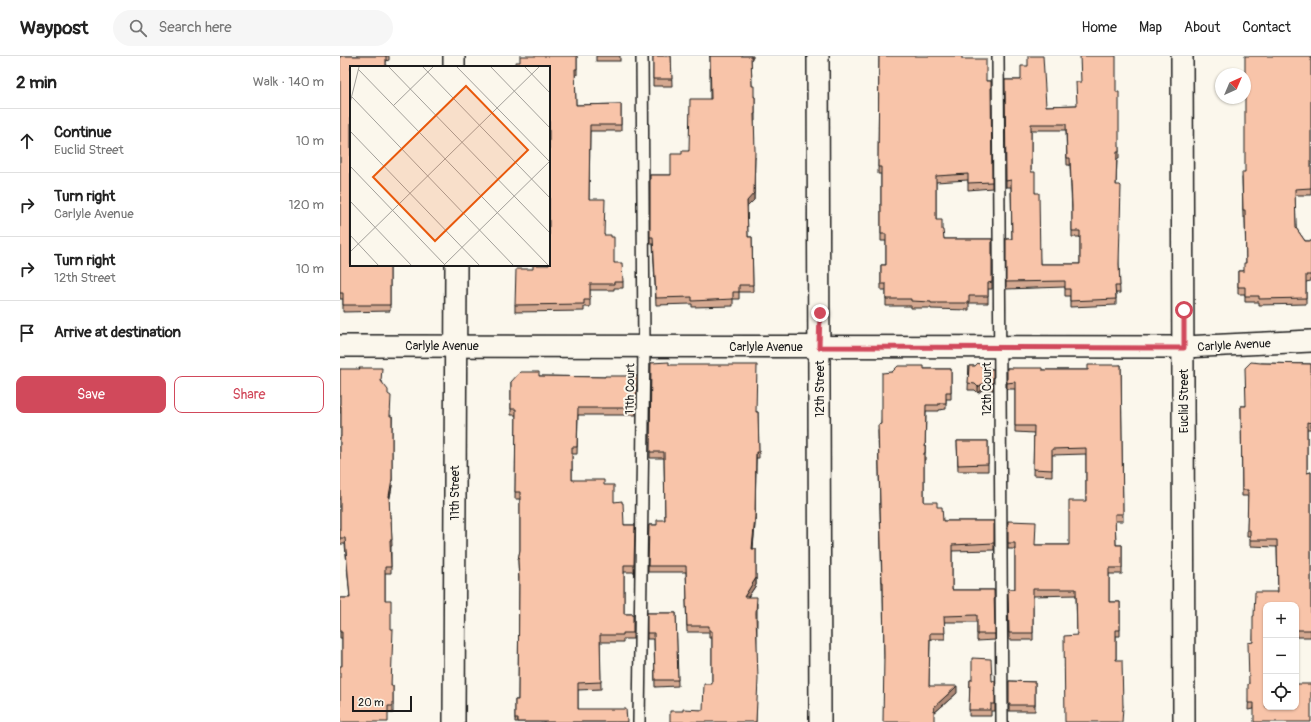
<!DOCTYPE html>
<html lang="en">
<head>
<meta charset="utf-8">
<style>
  body { margin:0; font-family:Pangolin,sans-serif; background:#f6f6f6; color:#222 }
  .controls { position:absolute; right:12px; bottom:12px; display:grid; overflow:hidden; border-radius:8px; box-shadow:0 1px 3px #0004 }
  .controls button { width:36px; height:36px; display:grid; place-items:center; padding:0; border:0; border-bottom:1px solid #e0e0e0; background:#fff; color:#222; font:20px sans-serif }
  .compass { position:absolute; left:875px; top:12px; width:36px; height:36px; border-radius:50%; background:#fff; box-shadow:0 1px 3px #0004; rotate:44deg }
  .scale { position:absolute; left:12px; bottom:10px; width:60px; box-sizing:border-box; padding-left:4px; border:2px solid #1c1c1c; border-top:0; font-size:11px; line-height:14px; white-space:nowrap; color:#1c1c1c; -webkit-text-stroke:3px #fbf7ec; paint-order:stroke }
  .stop { position:absolute; width:12px; height:12px; margin:-9px; border:3px solid #d1495b; border-radius:50%; background:#fff }
  .stop.end { background:#d1495b; border-color:#fff; box-shadow:0 1px 4px #0008 }
  .list { margin:0; padding:0; list-style:none }
  h2 { display:flex; justify-content:space-between; align-items:center; height:52px; margin:0; padding:0 16px; font-size:17px }
  h2 small { font-size:13px; font-weight:400; color:#767676 }
  .list li { display:grid; grid-template-columns:26px 1fr auto; gap:12px; align-items:center; box-sizing:border-box; height:64px; padding:0 16px; border-top:1px solid #e0e0e0 }
  .list b { display:block; font-size:15px; white-space:nowrap }
  .list p { margin:0; font-size:13px; white-space:nowrap; color:#767676 }
  .list em { font-size:13px; font-style:normal; color:#767676 }
  .actions { display:flex; gap:8px; padding:12px 16px }
  .actions a { flex:1; padding:9px 0; border:1px solid #d1495b; border-radius:8px; text-align:center; font-size:14px; color:#d1495b }
  .actions .main { background:#d1495b; color:#fff }
  .icon { flex:none; width:22px; height:22px; fill:none; stroke:currentColor; stroke-width:2; stroke-linecap:round; stroke-linejoin:round }
  .map { position:relative; flex:none; width:971px; height:666px; overflow:hidden }
  header { display:flex; align-items:center; gap:24px; box-sizing:border-box; height:56px; padding:0 20px; background:#fff; border-bottom:1px solid #e0e0e0 }
  header strong { font-size:19px }
  nav { display:flex; gap:22px; margin-inline-start:auto; font-size:14px }
  .search { width:280px; height:36px; background:#f6f6f6; display:flex; align-items:center; gap:10px; box-sizing:border-box; padding:0 14px; border-radius:22px; color:#767676; font-size:15px }
  main { display:flex }
  aside { flex:1; background:#fff }
  .map>svg:first-child { display:block }
  .lines { fill:none; stroke-linecap:round; stroke-linejoin:round }
  .lane-casing { stroke:#1c1c1c; stroke-width:14 }
  .street-casing { stroke:#1c1c1c; stroke-width:24 }
  .lane { stroke:#fbf7ec; stroke-width:11 }
  .street { stroke:#fbf7ec; stroke-width:21 }
  .wall { fill:#d5a991; stroke:#1c1c1c; fill-rule:evenodd }
  .shaded-wall { fill:#ae8976; stroke:#1c1c1c }
  .building { fill:#f8c4a9; stroke:#1c1c1c; fill-rule:evenodd }
  .route { stroke:#d1495b; stroke-width:5 }
  .labels { text-anchor:middle; stroke-width:4; stroke-linejoin:round; paint-order:stroke }
  .street-label { font-size:12px; fill:#1c1c1c; stroke:#fbf7ec }
  .inset-road { fill:none; stroke:#a29f99; stroke-width:1 }
  .view { fill:#e8590c; fill-opacity:0.15; stroke:#e8590c; stroke-width:2 }
  .inset-edge { fill:none; stroke:#1c1c1c; stroke-width:2 }
</style>
</head>
<body>
<header>
<strong>Waypost</strong>
<div class="search"><svg class="icon" aria-label="search" viewBox="0 0 24 24"><circle cx="10" cy="10" r="6"/><path d="M15 15l6 6"/></svg>Search here</div>
<nav><a>Home</a><a>Map</a><a>About</a><a>Contact</a></nav>
</header>
<main>
<aside>
<h2>2 min<small>Walk · 140 m</small></h2>
<ul class="list">
<li><svg class="icon" aria-label="ahead" viewBox="0 0 24 24"><path d="M12 20V5M6 11l6-6 6 6"/></svg><div><b>Continue</b><p>Euclid Street</p></div><em>10 m</em></li>
<li><svg class="icon" aria-label="right" viewBox="0 0 24 24"><path d="M7 20v-9h11M14 6l5 5-5 5"/></svg><div><b>Turn right</b><p>Carlyle Avenue</p></div><em>120 m</em></li>
<li><svg class="icon" aria-label="right" viewBox="0 0 24 24"><path d="M7 20v-9h11M14 6l5 5-5 5"/></svg><div><b>Turn right</b><p>12th Street</p></div><em>10 m</em></li>
<li><svg class="icon" aria-label="arrive" viewBox="0 0 24 24"><path d="M6 21V4h12l-3 4 3 4H6"/></svg><div><b>Arrive at destination</b></div></li>
</ul>
<div class="actions"><a class="main">Save</a><a>Share</a></div>
</aside>
<div class="map">
<svg width="971" height="666" viewBox="0 0 971 666">
  <rect width="100%" height="100%" fill="#fbf7ec"/>
  <filter id="ink" filterUnits="userSpaceOnUse"><feTurbulence type="fractalNoise" baseFrequency=".025" numOctaves="2"/><feDisplacementMap in="SourceGraphic" scale="8" xChannelSelector="R" yChannelSelector="G"/><feConvolveMatrix kernelMatrix="1 2 1 2 8 2 1 2 1" color-interpolation-filters="sRGB"/></filter>
  <g filter="url(#ink)">
    <g class="lines">
      <defs>
        <g id="lane">
          <path d="M658 0 662 666"/>
          <path d="M299 666 304 290 302 0"/>
        </g>
        <g id="street">
          <path d="M114 0V11"/>
          <path d="M478 0 480 666"/>
          <path d="M842 0 844 666"/>
          <path d="M0 290 844 291 971 285"/>
          <path d="M114 666 116 209"/>
        </g>
      </defs>
      <use href="#lane" class="lane-casing"/>
      <use href="#street" class="street-casing"/>
      <use href="#lane" class="lane"/>
      <use href="#street" class="street"/>
    </g>
    <g class="wall">
      <path d="M0 0H49V4L46 5 50 209V255L3 256V243H0Z"/>
      <path d="M237 0V19H235L236 49 281 48V75H250L249 143 264 179 274 207 283 226V232H274V234H250V251H244V255L175 256V249L193 213 209 209 180 6Z"/>
      <rect x="256" y="0" width="24" height="5"/>
      <path d="M313 0H331L332 30H313Z"/>
      <path d="M369 0H413V2H411L412 30 414 41H415V65H414V144L407 151 408 181H412L413 236H399V243H393V250L352 251V248L316 249 313 188H310V119H331L342 98 349 95 370 43V1Z"/>
      <path d="M539 0 622 3 646 25H651L652 132 628 134V124L596 126V164L602 174 604 183H652V233H648V247H629V254L591 253V252H571V250H546V234H541V209H546V185H541V118H538Z"/>
      <path d="M971 0V139H955L956 172 965 185H971V225L966 226V248L919 249V246H905V238H898V215H904L906 207 905 161H903L902 122 905 116Z"/>
      <path d="M688 10 706 50 737 49 776 36 779 96V103H777L776 129 780 237H776V249L730 251V240H725V231L666 233V183H672L671 131H666L665 24H681ZM691 74H726L727 109H730L732 156V181H740V208H700L695 137 691 116Z"/>
      <path d="M311 307 329 309 417 356H418L419 402H416L415 468 413 493H416V529L408 541 417 547V562L416 666 343 655 363 654 372 628V582H369V576H347L346 544H347L346 516H308L309 469H317L325 464 324 402H310Z"/>
      <path d="M921 307 971 308V373H967V417L971 416V581H956V549H926L914 653 908 654 909 628 913 586 914 560 938 536 937 491 910 490V480H907L908 440H902L901 350H906Z"/>
      <path d="M781 309 783 465H775L776 489H782V518H769V546H780V580H776V604L783 651 737 579 736 539 693 540V584H669L668 533H675V493H668V465L695 489H729L746 445V398L712 399V420L693 419 694 377 675 376V333H667V312L702 314H748Z"/>
      <path d="M629 310H641L648 313H653V334H642L638 337 635 334H628Z"/>
      <path d="M0 313 42 325 50 360 52 430 49 446 50 462H51L52 490H51V517H45V544L51 630H53V657H48L2 610V582H0V542H10L5 488H0V381H1V357H0Z"/>
      <path d="M584 313H611V343H606V353L599 354V355H586L585 404H584V446L597 451 603 465H654V494L612 495V534H654L655 584 637 585V566H604L605 583H590L589 630 617 637 594 657 544 603 543 533H542L538 375 541 368 542 353Z"/>
      <path d="M199 320 265 321 297 320 296 359H238L237 398H232V424L264 429 274 446 284 469H295L294 516H284V558H293V583H283V586H260L261 633 238 634V653L287 666H175V644H178L179 527 178 504 180 494V443H175L176 359H171V326Z"/>
      <path d="M617 385H648V415H618Z"/>
      <path d="M307 557H336L338 630 315 631 314 583H307Z"/>
      <path d="M630 624 655 625V655H651V660H629Z"/>
      <path d="M669 625 695 626V655H669Z"/>
    </g>
    <g class="shaded-wall">
      <path d="M415 101 414 144 407 151V145Z"/>
      <path d="M642 328V334L638 337V331Z"/>
      <path d="M52 360V430L49 446Z"/>
      <path d="M416 396 415 468 412 499Z"/>
      <path d="M416 522V529L404 547V541Z"/>
      <path d="M617 630V637L594 657V651Z"/>
    </g>
    <g class="building">
      <path d="M0 0H46V11H11V209H50V249H3V237H0Z"/>
      <path d="M180 0H237V13H235L236 49 281 48V69H250L249 143H265L264 179H271V181H274V207H282L283 226H274V228H250V244H244V248L175 249 176 213H193V209H209V11H176V6H180Z"/>
      <path d="M313 0H331L332 23H313Z"/>
      <path d="M370 0H411L412 30H414V41H415V58H414L415 95 414 137 407 145 408 181H412L413 229H399V236H393V243L352 245V241L316 242 313 181H310V119H331V98H342V95H349L350 43H371Z"/>
      <path d="M539 0H622V3H646V25H651L652 126 628 127V118L596 120V164H602V174H603L604 183H652V226L648 227V240H629V247H591V246L571 245V243H546V228H541V209H546V178H541V111H538Z"/>
      <path d="M688 0H703L706 50 737 49 736 26H741L740 0H776V36H779V96H777L776 129H780L781 130 779 208 780 230H775L776 243 730 245V233H725V225L666 226V183H672L671 124 666 125 665 24H681V10H688ZM691 68H726L727 102H730L732 150V175H740V208H700L699 137H695V116H691Z"/>
      <path d="M905 0H971V132L955 133 956 172 965 185H971V219H966V242L919 243V240H905V231H898V215H904V207H906L905 154H903L902 116H905Z"/>
      <path d="M329 306V309H417L416 356H418L419 396H416L415 461 412 493H416V522L404 541H417L416 557 418 623 416 666H330V655H343V653L363 654 364 628H372V575H369V570H347L346 544H347L346 510H308L309 469H317V464H325L324 396H310L311 307Z"/>
      <path d="M911 306 921 307 971 308V367L967 366V417L971 416V574H956V549H926V651H956V628H971V666H914V647H908V628H909L908 587 913 586V560H914L915 536H938L937 484H910V474H907L908 434H902L901 350H906L905 312Z"/>
      <path d="M638 307 641 310H648V313H653V327L642 328 638 331 635 328 628 327 629 310H635Z"/>
      <path d="M748 309H781L783 458H775L776 489H782V512H769V546H780V574H776V604H782L783 651 782 666H725L724 580 737 579 736 533H693V577H669L668 533H675V487H668V465L696 466 695 489H729V445H746V392L712 393V414L693 413 694 370H675V326L667 327V312H702V314H748Z"/>
      <path d="M558 310H584V313H611V336H606V347H599V349H586L585 397H584V446H597V451H602L603 465H654V487L612 489V534H654L655 578H637V559L604 560 605 577H590L589 630H617L594 651V666H543L544 600 543 526H542L538 369 541 368V353H542V317L552 316Z"/>
      <path d="M19 312H42L41 325 48 334V338L51 340 50 360H52V423L49 440 50 462H51L52 484H50L51 511H45V544H51V573H53L51 630H53V650H48V666H0V610H2V576H0V542H10L5 482H0V381H1V350H0V313H20Z"/>
      <path d="M180 316H199V320L265 321V320H297L296 352H238L237 391H232V424H264V429H274V446L282 445V447H283L284 469H295L294 509H284V558H293V577H283V579H260L261 626 238 627V653H286L287 666H178V663H175V644H178L179 522 178 504 180 494V436H175L176 353H171V326Z"/>
      <path d="M617 385H648V408L618 409Z"/>
      <path d="M307 557H336L338 624H315L314 577H307Z"/>
      <path d="M632 602 651 603 652 625H655V648H651V654H629L630 624H632Z"/>
      <path d="M669 625 695 626V649H669Z"/>
    </g>
  </g>
  <g class="lines" filter="url(#ink)">
    <path class="route" d="M480 257 479 291 844 292V254"/>
  </g>
  <g class="labels">
    <g class="street-label">
      <text transform="translate(894 289) rotate(-3)" y="4">Carlyle Avenue</text>
      <text x="102" y="294">Carlyle Avenue</text>
      <text x="426" y="295">Carlyle Avenue</text>
      <text transform="translate(290 333) rotate(-89)" y="4">11th Court</text>
      <text transform="translate(480 333) rotate(-90)" y="4">12th Street</text>
      <text transform="translate(647 333) rotate(-90)" y="4">12th Court</text>
      <text transform="translate(844 345) rotate(-90)" y="4">Euclid Street</text>
      <text transform="translate(115 437) rotate(-90)" y="4">11th Street</text>
    </g>
  </g>
  <g transform="translate(10 10)">
    <rect width="200" height="200" fill="#fbf7ec"/>
    <path class="inset-road" d="M38 0 200 167M72 0 200 132M106 0 200 96M140 0 200 62M174 0 200 27M8 3 199 200M2 31 164 200M0 37 9 1M43 40 84 0M0 65 130 200M0 100 95 199M0 135 62 200M0 169 29 200M0 186 190 0M93 200 200 95"/>
    <path class="view" d="M116 20 178 84 85 175 23 111Z"/>
    <rect width="200" height="200" class="inset-edge"/>
  </g>
</svg>
<div class="controls">
<button>+</button>
<button>−</button>
<button><svg class="icon" aria-label="locate" viewBox="0 0 24 24"><circle cx="12" cy="12" r="6"/><path d="M12 2v4M12 18v4M2 12h4M18 12h4"/></svg></button>
</div>
<svg class="compass" viewBox="-18 -18 36 36"><path d="M0-13l5 13h-10z" fill="#e53935"/><path d="M0 13l5-13h-10z" fill="#767676"/></svg>
<div class="scale">20 m</div>
<div class="stop" style="left:844px;top:254px"></div>
<div class="stop end" style="left:480px;top:257px"></div>
</div>
</main>
</body>
</html>
